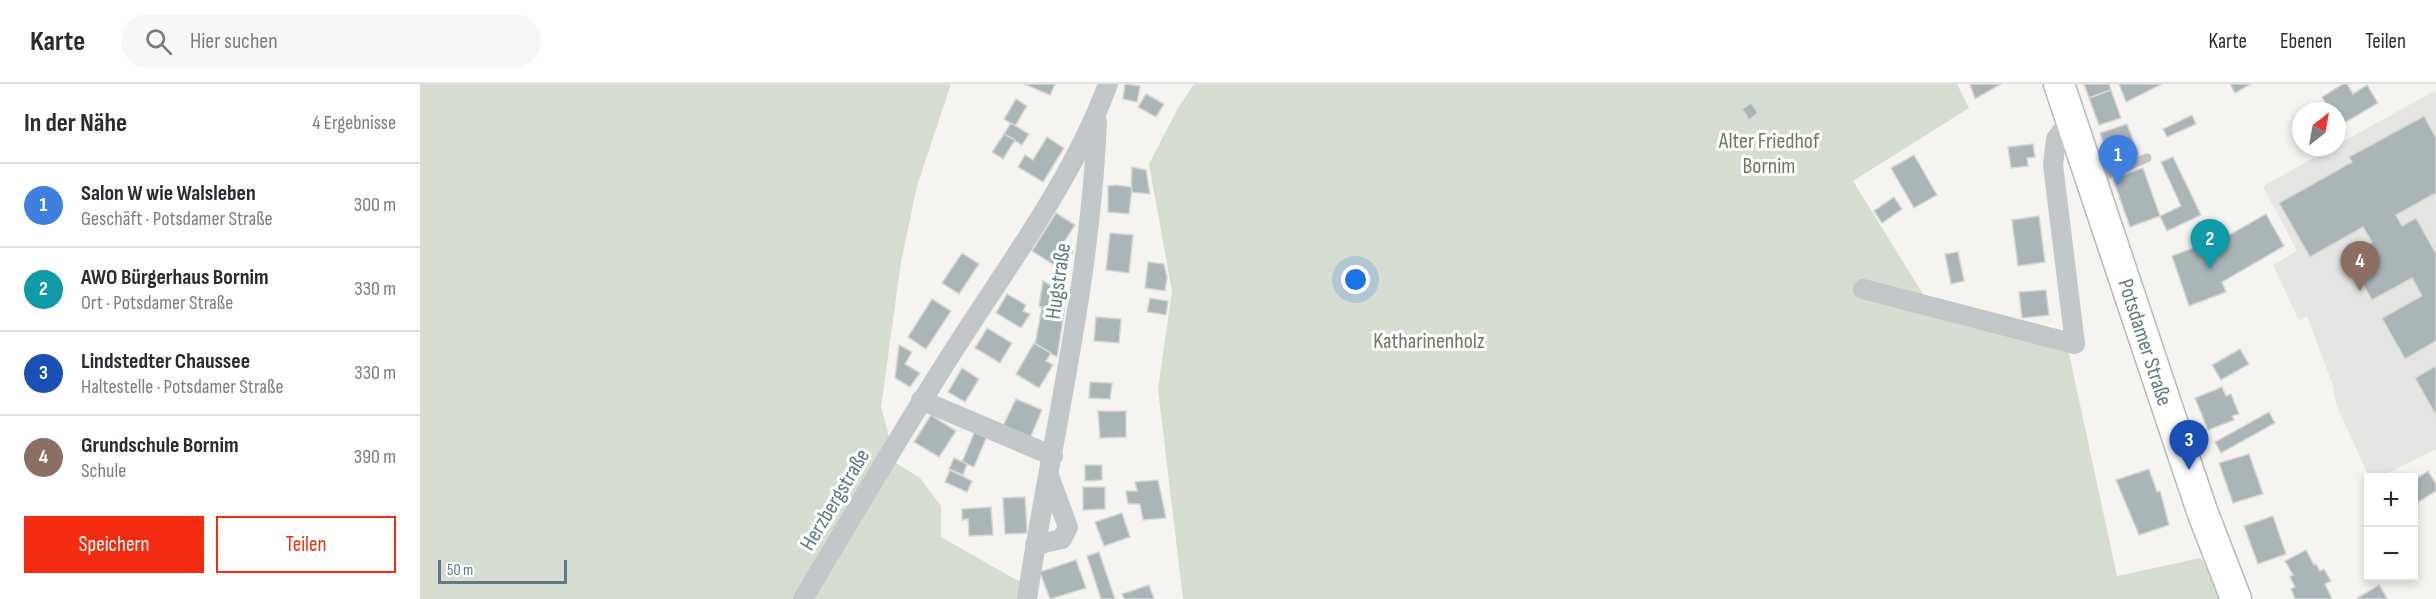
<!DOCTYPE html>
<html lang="de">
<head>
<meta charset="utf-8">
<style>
  body { margin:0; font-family:"Sofia Sans Condensed",sans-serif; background:#f7f7f7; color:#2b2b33 }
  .controls { position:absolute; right:18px; bottom:18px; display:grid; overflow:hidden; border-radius:0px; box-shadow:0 3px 9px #0003 }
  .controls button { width:54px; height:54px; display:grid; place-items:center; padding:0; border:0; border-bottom:2px solid #e1e1e2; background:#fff; color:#2b2b33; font:30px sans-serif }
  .compass { position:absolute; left:1872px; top:18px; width:54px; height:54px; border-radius:50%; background:#fff; box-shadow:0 3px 9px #0003; rotate:31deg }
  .scale { position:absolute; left:18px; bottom:15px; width:129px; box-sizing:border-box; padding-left:6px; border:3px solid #617984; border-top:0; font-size:16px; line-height:21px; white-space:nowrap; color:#617984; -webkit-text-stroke:4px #fff; paint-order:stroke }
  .you { position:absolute; left:936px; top:196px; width:21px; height:21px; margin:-15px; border:4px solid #fff; border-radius:50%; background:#1a73e8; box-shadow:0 0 0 9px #1a73e833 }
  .badge { display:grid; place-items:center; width:39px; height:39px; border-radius:50%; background:#f42c11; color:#fff; font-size:20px; font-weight:700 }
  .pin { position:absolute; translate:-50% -50px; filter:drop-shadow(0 2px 3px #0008) }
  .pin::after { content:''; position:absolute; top:32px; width:21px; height:18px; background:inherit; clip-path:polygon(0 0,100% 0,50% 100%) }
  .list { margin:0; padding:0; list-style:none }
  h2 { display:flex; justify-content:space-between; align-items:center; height:78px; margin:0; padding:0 24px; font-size:26px }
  h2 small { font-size:20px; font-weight:400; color:#7c7c81 }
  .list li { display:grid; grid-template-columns:39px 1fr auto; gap:18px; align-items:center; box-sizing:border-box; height:84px; padding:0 24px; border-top:2px solid #e1e1e2 }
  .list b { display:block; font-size:22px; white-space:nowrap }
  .list p { margin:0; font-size:20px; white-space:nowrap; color:#7c7c81 }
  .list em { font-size:20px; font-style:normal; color:#7c7c81 }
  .actions { display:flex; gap:12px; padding:18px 24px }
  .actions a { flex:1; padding:14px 0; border:2px solid #f42c11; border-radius:0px; text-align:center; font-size:21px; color:#f42c11 }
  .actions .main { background:#f42c11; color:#fff }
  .icon { flex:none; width:33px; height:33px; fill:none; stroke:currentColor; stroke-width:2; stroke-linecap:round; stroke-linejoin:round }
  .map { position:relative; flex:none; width:2016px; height:515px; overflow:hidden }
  header { display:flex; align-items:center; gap:36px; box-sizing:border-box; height:84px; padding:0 30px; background:#fff; border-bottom:2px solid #e1e1e2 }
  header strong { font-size:28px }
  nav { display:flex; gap:33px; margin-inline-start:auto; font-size:21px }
  .search { width:420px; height:54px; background:#f7f7f7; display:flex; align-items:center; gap:15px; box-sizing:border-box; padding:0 21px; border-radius:33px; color:#7c7c81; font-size:22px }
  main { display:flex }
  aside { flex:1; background:#fff }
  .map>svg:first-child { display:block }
  .built { fill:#e5e6e4 }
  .green { fill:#d6ddd1 }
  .building { fill:#aab5b8; stroke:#d6d6d3; stroke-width:1.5 }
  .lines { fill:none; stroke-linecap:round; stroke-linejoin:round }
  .primary-casing { stroke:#b5babd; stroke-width:33 }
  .lane { stroke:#c2c7c9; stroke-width:9 }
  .street { stroke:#c2c7c9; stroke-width:20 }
  .primary { stroke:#fff; stroke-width:30 }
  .labels { text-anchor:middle; stroke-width:6; stroke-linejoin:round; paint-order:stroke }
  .park-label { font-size:22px; fill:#697b60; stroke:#fff }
  .street-label { font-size:22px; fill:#617984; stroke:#fff }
</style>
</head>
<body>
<header>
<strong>Karte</strong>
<div class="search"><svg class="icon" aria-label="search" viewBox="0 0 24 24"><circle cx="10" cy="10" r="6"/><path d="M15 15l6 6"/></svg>Hier suchen</div>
<nav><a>Karte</a><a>Ebenen</a><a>Teilen</a></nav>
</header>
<main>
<aside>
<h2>In der Nähe<small>4 Ergebnisse</small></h2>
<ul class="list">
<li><span class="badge" style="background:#3f7fe0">1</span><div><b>Salon W wie Walsleben</b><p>Geschäft · Potsdamer Straße</p></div><em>300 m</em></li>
<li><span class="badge" style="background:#0f9aa8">2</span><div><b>AWO Bürgerhaus Bornim</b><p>Ort · Potsdamer Straße</p></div><em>330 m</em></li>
<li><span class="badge" style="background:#1a4fb4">3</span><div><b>Lindstedter Chaussee</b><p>Haltestelle · Potsdamer Straße</p></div><em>330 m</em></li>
<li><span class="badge" style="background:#8d6e63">4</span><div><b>Grundschule Bornim</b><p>Schule</p></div><em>390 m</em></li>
</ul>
<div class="actions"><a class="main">Speichern</a><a>Teilen</a></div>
</aside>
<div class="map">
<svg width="2016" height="515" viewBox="0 0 2016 515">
  <rect width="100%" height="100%" fill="#f5f4f0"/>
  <path class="built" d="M2016 6V365L1960 393H1949L1916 320 1912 299 1887 232 1879 237 1853 181 1877 167 1843 102Z"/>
  <g class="green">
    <path d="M0 0H531L497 102 481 178 461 323 476 379 500 394 521 422V453L602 499 603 515H0Z"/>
    <path d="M774 0H1537L1549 24 1433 97 1506 215 1645 251 1697 492 1781 474 1804 515H763L738 305 752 207 729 80 758 24Z"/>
  </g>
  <g class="building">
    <path d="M604 0H635L630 11Z"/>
    <path d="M705 0 720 2 717 18 703 15Z"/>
    <path d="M1550 0H1581L1555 15Z"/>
    <path d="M1664 0H1689L1691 6 1669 14Z"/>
    <path d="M1699 0H1742L1706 18Z"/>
    <path d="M1810 0H1831L1815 9Z"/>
    <path d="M1923 0H1927L1933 10 1947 1 1958 19 1919 42 1917 27H1910L1902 13Z"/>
    <path d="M1691 6 1701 34 1679 41 1669 14Z"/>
    <path d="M726 10 744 20 736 33 718 23Z"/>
    <path d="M596 15 607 22 595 42 584 35Z"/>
    <path d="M1331 19 1338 29 1329 36 1322 25Z"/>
    <path d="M1772 31 1776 40 1747 53 1743 45Z"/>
    <path d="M2004 32 2016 54V109L1976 131 1982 142 1996 134 2016 170V257L1985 275 1962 234 2002 212 1992 194 1952 216 1927 172 1952 158 1943 143 1890 173 1859 119 1932 78 1929 73Z"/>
    <path d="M591 39 609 50 602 61 584 50Z"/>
    <path d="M1707 40 1719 71 1691 81 1680 49Z"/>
    <path d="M584 50 595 56 583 75 572 68Z"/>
    <path d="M627 53 644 64 623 98 598 83 605 71 613 76Z"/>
    <path d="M1613 60 1615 73 1607 74 1608 82 1591 84 1588 63Z"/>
    <path d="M1494 71 1517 111 1494 124 1471 84Z"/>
    <path d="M1753 73 1781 131 1747 147 1740 132 1761 122 1741 78Z"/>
    <path d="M712 83 726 86 730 110 711 108Z"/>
    <path d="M1723 84 1740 132 1710 143 1693 95Z"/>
    <path d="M695 101 712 103 709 130 688 128V102Z"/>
    <path d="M1474 113 1482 125 1462 139 1454 127Z"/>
    <path d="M636 129 655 141 642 161 653 168 642 186 612 167Z"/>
    <path d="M1846 130 1864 162 1802 198 1806 208 1769 222 1752 172 1781 161 1783 166Z"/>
    <path d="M1619 132 1625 178 1598 182 1592 136Z"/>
    <path d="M690 149 713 151 709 189 686 186Z"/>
    <path d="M1538 168 1544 197 1531 200 1525 170Z"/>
    <path d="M542 169 559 180 539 210 522 199Z"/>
    <path d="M728 178 744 180 747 193 745 207 725 204Z"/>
    <path d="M623 197 646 210 643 235 619 222Z"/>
    <path d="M1626 206 1629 231 1602 234 1599 208Z"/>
    <path d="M587 210 606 221 603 227 610 230 601 244 576 229Z"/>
    <path d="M730 214 748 217 746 231 727 228Z"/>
    <path d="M512 215 531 227 506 265 488 253Z"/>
    <path d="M622 224 643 235 637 273 615 260Z"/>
    <path d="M676 233 701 235 699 259 674 257Z"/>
    <path d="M567 244 592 259 580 279 555 264Z"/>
    <path d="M614 259 631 269 626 277 633 281 619 304 596 290Z"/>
    <path d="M479 261 492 268 485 280 500 289 490 303 475 294Z"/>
    <path d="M1820 265 1829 280 1801 296 1792 281Z"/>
    <path d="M2016 282V331L1995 294Z"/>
    <path d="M542 284 559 295 545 318 528 308Z"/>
    <path d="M670 298 692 299 690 315 669 314Z"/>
    <path d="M1802 303 1806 312 1811 310 1819 330 1812 332 1814 336 1788 346 1775 314Z"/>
    <path d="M596 315 622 326 610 354 583 342Z"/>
    <path d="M678 327H706V353L680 354Z"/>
    <path d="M1849 328 1855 339 1801 369 1795 358Z"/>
    <path d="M511 331 536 347 519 373 494 358Z"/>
    <path d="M555 347 567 352 554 383 542 378Z"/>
    <path d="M1829 370 1843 410 1813 419 1799 379Z"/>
    <path d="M534 374 547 380 543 391 529 385Z"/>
    <path d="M665 381H682V396L665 397Z"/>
    <path d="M1729 385 1737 408 1740 407 1749 441 1719 451 1696 396Z"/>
    <path d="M530 386 552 397 547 408 525 398Z"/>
    <path d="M2008 387 2016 400V407L1995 420 1994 396Z"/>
    <path d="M738 396 746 434 723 436 720 420H708L706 407H717L715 398Z"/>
    <path d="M663 403H685V425L663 426Z"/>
    <path d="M605 413 607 449 585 450 583 414Z"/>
    <path d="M571 423 573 451 549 452 548 435 542 436V425Z"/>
    <path d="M702 429 710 453 684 462 675 438Z"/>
    <path d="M1853 432 1866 470 1838 480 1824 442Z"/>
    <path d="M1886 466 1894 481 1896 480 1900 487 1904 485 1911 497 1905 500 1912 515H1875L1871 505 1875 503 1870 493 1873 491 1865 477Z"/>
    <path d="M679 468 695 515H681L667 472Z"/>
    <path d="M656 476 666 504 630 515 620 488Z"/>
    <path d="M729 501 734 515H704L702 510Z"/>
    <path d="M1959 501 1967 514 1965 515H1936Z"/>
  </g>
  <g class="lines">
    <defs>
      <path id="primary" d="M1639 0 1782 427 1816 515"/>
    </defs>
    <use href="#primary" class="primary-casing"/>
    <path class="lane" d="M1674 96 1727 74"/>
    <g class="street">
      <path d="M1443 205 1655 260 1633 81 1636 55 1651 35"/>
      <path d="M501 316 633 372"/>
      <path d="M615 461 642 455 648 443 629 392"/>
      <path d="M383 515C435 428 486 340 541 255 594 173 654 92 688 0"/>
      <path d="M607 515C631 356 671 198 677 37"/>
    </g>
    <use href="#primary" class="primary"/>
  </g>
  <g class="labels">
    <g class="park-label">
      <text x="1349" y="64">Alter Friedhof<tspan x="1349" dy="25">Bornim</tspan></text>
      <text x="1009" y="264">Katharinenholz</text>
    </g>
    <g class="street-label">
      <text transform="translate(637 197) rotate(-82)" y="8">Hugstraße</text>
      <text transform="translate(1726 258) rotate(72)" y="8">Potsdamer Straße</text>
      <text transform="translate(414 415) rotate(-59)" y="8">Herzbergstraße</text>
    </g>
  </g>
</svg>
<div class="controls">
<button>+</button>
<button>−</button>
</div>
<svg class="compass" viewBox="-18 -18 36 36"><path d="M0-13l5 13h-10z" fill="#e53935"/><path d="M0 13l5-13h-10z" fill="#7c7c81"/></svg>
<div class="scale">50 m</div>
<div class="you"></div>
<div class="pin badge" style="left:1698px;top:101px;background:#3f7fe0">1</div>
<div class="pin badge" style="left:1790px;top:185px;background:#0f9aa8">2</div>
<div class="pin badge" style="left:1769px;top:386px;background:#1a4fb4">3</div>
<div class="pin badge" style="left:1940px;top:207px;background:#8d6e63">4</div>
</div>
</main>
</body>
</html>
